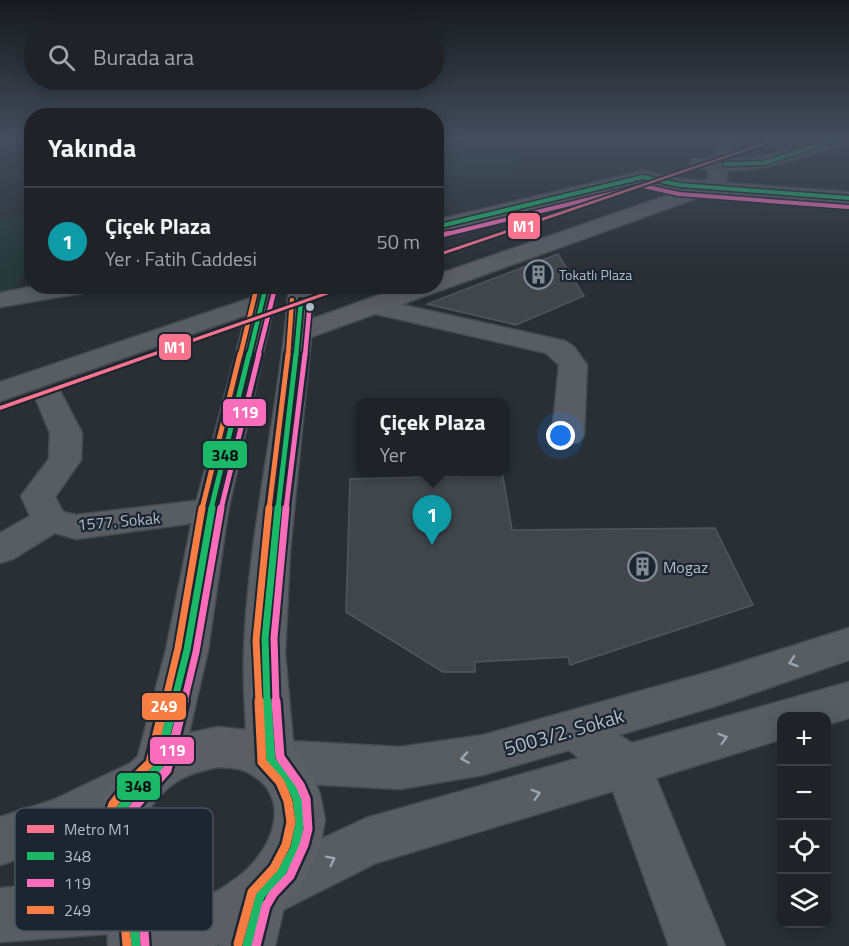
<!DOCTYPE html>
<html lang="tr">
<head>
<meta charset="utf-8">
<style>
  body { margin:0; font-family:"Titillium Web",sans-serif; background:#2c2f34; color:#f1f3f6 }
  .controls { position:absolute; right:18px; bottom:18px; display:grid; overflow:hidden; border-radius:12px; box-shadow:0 3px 15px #0003 }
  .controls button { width:54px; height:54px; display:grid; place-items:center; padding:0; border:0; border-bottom:2px solid #3c4045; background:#1f2328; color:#f1f3f6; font:30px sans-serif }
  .you { position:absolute; left:561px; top:436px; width:21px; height:21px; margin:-15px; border:4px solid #fff; border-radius:50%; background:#1a73e8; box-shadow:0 0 0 9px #1a73e833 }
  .badge { display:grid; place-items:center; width:39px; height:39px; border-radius:50%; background:#db2777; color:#fff; font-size:20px; font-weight:700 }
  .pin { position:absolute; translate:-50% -50px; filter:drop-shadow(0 2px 3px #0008) }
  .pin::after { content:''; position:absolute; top:32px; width:21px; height:18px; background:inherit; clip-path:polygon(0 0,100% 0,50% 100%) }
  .popup { position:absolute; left:356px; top:398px; width:153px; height:78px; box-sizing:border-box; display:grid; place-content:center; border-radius:12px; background:#1f2328; filter:drop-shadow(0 2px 4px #0005); font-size:20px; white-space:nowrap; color:#a1a4a8 }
  .popup b { font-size:22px; color:#f1f3f6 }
  .popup::after { content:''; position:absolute; left:50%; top:100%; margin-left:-12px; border:12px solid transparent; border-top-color:#1f2328 }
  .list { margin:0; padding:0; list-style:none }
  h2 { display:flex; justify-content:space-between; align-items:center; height:78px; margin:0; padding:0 24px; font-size:26px }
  h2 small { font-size:20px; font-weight:400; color:#a1a4a8 }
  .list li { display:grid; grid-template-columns:39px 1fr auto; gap:18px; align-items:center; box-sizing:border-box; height:108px; padding:0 24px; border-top:2px solid #3c4045 }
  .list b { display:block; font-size:22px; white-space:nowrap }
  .list p { margin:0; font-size:20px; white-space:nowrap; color:#a1a4a8 }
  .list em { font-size:20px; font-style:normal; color:#a1a4a8 }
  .icon { flex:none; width:33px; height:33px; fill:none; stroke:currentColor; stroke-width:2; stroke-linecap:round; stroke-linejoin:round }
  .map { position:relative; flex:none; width:849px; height:946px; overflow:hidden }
  .search { position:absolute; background:#1f2328; box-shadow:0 3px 15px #0003; left:24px; top:24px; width:420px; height:66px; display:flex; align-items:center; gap:15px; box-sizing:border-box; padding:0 21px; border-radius:33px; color:#a1a4a8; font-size:22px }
  .panel { position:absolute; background:#1f2328; box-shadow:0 3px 15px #0003; left:24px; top:108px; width:420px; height:186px; border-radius:24px }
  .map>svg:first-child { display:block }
  .green { fill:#26393b }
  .building { fill:#41464c; stroke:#51565d; stroke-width:1.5 }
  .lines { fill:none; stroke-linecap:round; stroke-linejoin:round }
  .minor-casing { stroke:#474b50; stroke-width:3 }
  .major-casing { stroke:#464b52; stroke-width:3 }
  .minor { fill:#585d63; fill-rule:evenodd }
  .major { fill:#5b5f65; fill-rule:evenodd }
  .bus-1-far4-casing { stroke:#1c2530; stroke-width:7 }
  .bus-1-far3-casing { stroke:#1c2530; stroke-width:8 }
  .bus-1-far2-casing { stroke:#1c2530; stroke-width:10 }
  .bus-1-far1-casing { stroke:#1c2530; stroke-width:11 }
  .bus-1-casing { stroke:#1c2530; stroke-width:14 }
  .bus-2-far4-casing { stroke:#1c2530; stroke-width:7 }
  .bus-2-far3-casing { stroke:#1c2530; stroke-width:8 }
  .bus-2-far2-casing { stroke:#1c2530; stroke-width:10 }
  .bus-2-far1-casing { stroke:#1c2530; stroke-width:11 }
  .bus-2-casing { stroke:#1c2530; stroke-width:14 }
  .bus-3-far3-casing { stroke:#1c2530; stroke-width:8 }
  .bus-3-far2-casing { stroke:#1c2530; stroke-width:10 }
  .bus-3-far1-casing { stroke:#1c2530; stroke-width:11 }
  .bus-3-casing { stroke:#1c2530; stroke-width:14 }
  .bus-1-far4 { stroke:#1ab867; stroke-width:4 }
  .bus-1-far3 { stroke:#1ab867; stroke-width:4.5 }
  .bus-1-far2 { stroke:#1ab867; stroke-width:5 }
  .bus-1-far1 { stroke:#1ab867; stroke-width:7 }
  .bus-1 { stroke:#1ab867; stroke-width:9 }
  .bus-2-far4 { stroke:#fb6dba; stroke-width:4 }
  .bus-2-far3 { stroke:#fb6dba; stroke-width:4.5 }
  .bus-2-far2 { stroke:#fb6dba; stroke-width:5 }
  .bus-2-far1 { stroke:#fb6dba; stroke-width:7 }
  .bus-2 { stroke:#fb6dba; stroke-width:9 }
  .bus-3-far3 { stroke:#f77d43; stroke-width:4.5 }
  .bus-3-far2 { stroke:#f77d43; stroke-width:5 }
  .bus-3-far1 { stroke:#f77d43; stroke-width:7 }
  .bus-3 { stroke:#f77d43; stroke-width:9 }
  .metro-1-casing { stroke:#1c2530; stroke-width:4 }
  .metro-1 { fill:#fc738d; fill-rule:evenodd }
  .oneway { stroke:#9ca4ae }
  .bus-dot { fill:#b2bbc7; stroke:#1c2530; stroke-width:2 }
  .labels { text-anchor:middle; stroke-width:4.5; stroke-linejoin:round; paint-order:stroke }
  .far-poi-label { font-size:14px; fill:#b2bbc7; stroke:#1c2530; text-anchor:start }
  .street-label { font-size:16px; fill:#b2bbc7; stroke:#1c2530 }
  .poi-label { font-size:16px; fill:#b2bbc7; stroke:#1c2530; text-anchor:start }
  .near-street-label { font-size:20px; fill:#b2bbc7; stroke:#1c2530 }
  .key { fill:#1c2530; stroke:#49525d; stroke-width:1.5 }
  .key-label { font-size:16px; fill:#b2bbc7 }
  .line-badge { stroke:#1c2530; stroke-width:2 }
  .badge-label { font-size:16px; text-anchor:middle; font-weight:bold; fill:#fff }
  .pale-badge-label { font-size:16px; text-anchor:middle; font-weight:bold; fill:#111 }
</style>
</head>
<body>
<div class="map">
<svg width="849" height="946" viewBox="0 0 849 946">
  <rect width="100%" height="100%" fill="#292f35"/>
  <g class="green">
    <path d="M437 147 523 155 508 180 461 176 437 180Z"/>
    <path d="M31 215V266L10 295 0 297V220Z"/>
  </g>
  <g class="building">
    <path d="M558 254 584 296 516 325 427 304Z"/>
    <path d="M457 471H502L512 530 715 528 753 605 570 665 568 657 475 662V672H443L346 612 350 479 461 476Z"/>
  </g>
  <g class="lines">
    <defs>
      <g id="minor">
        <path d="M36 286H94L91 291 82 293 0 307V293Z"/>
        <path d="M263 294 272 296 275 301 272 306 0 401V382Z"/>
        <path d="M372 298 565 341 574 347 587 365 584 435 579 442 568 444 557 442 552 435 559 365 546 353 363 311 359 306 363 301Z"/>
        <path d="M50 388 60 391 82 433 81 460 55 497 63 512 76 515 211 499 223 503 228 511 223 519 76 539 55 533 13 559 0 563V533L30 516 21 496 49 459 50 433 35 397 40 391Z"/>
        <path d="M849 628V660L716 706 619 735 632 743 849 682V718L826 725V716H782V739L656 778 725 946H669L613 791 376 863 267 918 248 911 241 892 248 873 366 818 579 758 569 750 483 775 400 789 271 782 255 776 248 761 255 746 271 740 400 747 483 735 716 670Z"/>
        <path d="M137 760 154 767 161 782 154 797 105 825 54 847 0 865V817L53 800Z"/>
        <path d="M133 878 152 886 160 905 152 924 133 932 0 942V888Z"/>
      </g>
      <path id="major" d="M823 138 849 139 847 142C807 155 769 172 727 170L726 183 849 192V204L711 193 311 337 290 551 285 654 294 752 313 778 320 794 325 820 320 847 312 864 299 890 284 907 275 946H219L220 944 215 946H108L107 914 101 906 87 870 85 851 88 832 103 797 113 780 138 756 166 650 194 511 254 286H278L228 511 208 650 189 733 218 727 246 730C245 704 243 678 244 653 248 530 280 409 289 286H313L312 319 404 286H436V275L680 191 643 183 436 233V220L643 171 680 179 705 181 708 179V169L693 167 690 163 693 159 712 158 723 140H735L738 144 729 159C763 160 792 148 823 138ZM218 767C227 768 237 767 245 771 299 796 270 856 234 880 226 885 219 892 210 894 199 896 185 896 174 895 162 894 154 888 147 879 144 877 140 873 138 869 125 837 153 796 179 780 191 773 204 770 218 767Z"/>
    </defs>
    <use href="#minor" class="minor-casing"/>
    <use href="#major" class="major-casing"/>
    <use href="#minor" class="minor"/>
    <use href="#major" class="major"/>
    <defs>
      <g id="bus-1-far4">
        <path d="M725 164 764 163 841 138"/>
        <path d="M436 227 643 177 680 185 849 198"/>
      </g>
      <g id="bus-1-far3">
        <path d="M249 356 266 286"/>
        <path d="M296 356 301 301"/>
      </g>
      <g id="bus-1-far2">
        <path d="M211 509 249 354"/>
        <path d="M278 509 296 354"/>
      </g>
      <g id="bus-1-far1">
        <path d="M174 702 187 650 212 508"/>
        <path d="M267 702 265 638 278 508"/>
      </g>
      <g id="bus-1">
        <path d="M136 946 133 905 117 885 110 861 112 835 121 809 138 787 158 768 174 701"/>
        <path d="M247 946 260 896 281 873 295 848 300 822 297 798 287 777 271 761 267 701"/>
      </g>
      <path id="bus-2-far4" d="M443 235 643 186 679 194 848 207"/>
      <g id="bus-2-far3">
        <path d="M438 236 449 233"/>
        <path d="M258 356 275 288"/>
        <path d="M305 356 310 302"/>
      </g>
      <g id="bus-2-far2">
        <path d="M221 509 259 354"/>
        <path d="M286 509 305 354"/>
      </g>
      <g id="bus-2-far1">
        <path d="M184 702 196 652 221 508"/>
        <path d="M276 702 274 638 286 508"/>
      </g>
      <g id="bus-2">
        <path d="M145 945 142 903 125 881 119 860 121 837 129 813 167 770 184 701"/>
        <path d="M256 946 266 906 273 894 290 876 304 845 308 829 306 799 300 785 280 757 276 701"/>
      </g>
      <g id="bus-3-far3">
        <path d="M240 356 257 286"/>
        <path d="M288 356 292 300"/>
      </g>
      <g id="bus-3-far2">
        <path d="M202 509 240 354"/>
        <path d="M269 509 288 354"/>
      </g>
      <g id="bus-3-far1">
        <path d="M165 702 178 648 202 508"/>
        <path d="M259 702 256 640 269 508"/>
      </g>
      <g id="bus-3">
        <path d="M238 944 252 892 274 868 286 845 291 822 288 801 280 782 262 762 259 701"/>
        <path d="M127 946 124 908 109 889 101 863 103 834 113 804 131 781 150 763 165 701"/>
      </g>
    </defs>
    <use href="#bus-1-far4" class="bus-1-far4-casing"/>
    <use href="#bus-1-far3" class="bus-1-far3-casing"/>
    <use href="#bus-1-far2" class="bus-1-far2-casing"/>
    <use href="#bus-1-far1" class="bus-1-far1-casing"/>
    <use href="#bus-1" class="bus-1-casing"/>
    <use href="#bus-2-far4" class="bus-2-far4-casing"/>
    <use href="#bus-2-far3" class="bus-2-far3-casing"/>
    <use href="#bus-2-far2" class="bus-2-far2-casing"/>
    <use href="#bus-2-far1" class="bus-2-far1-casing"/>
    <use href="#bus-2" class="bus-2-casing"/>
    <use href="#bus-3-far3" class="bus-3-far3-casing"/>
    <use href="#bus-3-far2" class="bus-3-far2-casing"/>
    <use href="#bus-3-far1" class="bus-3-far1-casing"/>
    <use href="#bus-3" class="bus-3-casing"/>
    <use href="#bus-1-far4" class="bus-1-far4"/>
    <use href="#bus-1-far3" class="bus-1-far3"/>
    <use href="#bus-1-far2" class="bus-1-far2"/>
    <use href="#bus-1-far1" class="bus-1-far1"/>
    <use href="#bus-1" class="bus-1"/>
    <use href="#bus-2-far4" class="bus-2-far4"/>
    <use href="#bus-2-far3" class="bus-2-far3"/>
    <use href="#bus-2-far2" class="bus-2-far2"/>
    <use href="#bus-2-far1" class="bus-2-far1"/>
    <use href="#bus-2" class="bus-2"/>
    <use href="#bus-3-far3" class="bus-3-far3"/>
    <use href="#bus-3-far2" class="bus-3-far2"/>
    <use href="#bus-3-far1" class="bus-3-far1"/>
    <use href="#bus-3" class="bus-3"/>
    <defs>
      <g id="metro-1">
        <path d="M778 138H784L436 257V254Z"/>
        <path d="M343 286H352L0 410V406Z"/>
      </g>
    </defs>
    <use href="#metro-1" class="metro-1-casing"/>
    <use href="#metro-1" class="metro-1"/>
  </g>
  <defs><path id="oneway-chevron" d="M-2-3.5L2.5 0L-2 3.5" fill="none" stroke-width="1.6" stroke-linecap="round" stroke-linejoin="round" transform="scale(1.5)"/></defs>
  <g class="oneway">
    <use href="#oneway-chevron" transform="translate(793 662) rotate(162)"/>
    <use href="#oneway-chevron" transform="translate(723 738) rotate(-17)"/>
    <use href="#oneway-chevron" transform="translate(465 758) rotate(171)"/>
    <use href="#oneway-chevron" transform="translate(536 794) rotate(-16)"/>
    <use href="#oneway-chevron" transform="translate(331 860) rotate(-27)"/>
  </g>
  <linearGradient id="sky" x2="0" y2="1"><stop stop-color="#171a1d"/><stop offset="0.51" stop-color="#434d5c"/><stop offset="1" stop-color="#434d5c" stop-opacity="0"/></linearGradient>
  <rect width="849" height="271" fill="url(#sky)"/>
  <defs>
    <symbol id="building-ring" viewBox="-11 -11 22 22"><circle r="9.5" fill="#1c2530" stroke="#828a94" stroke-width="1.5"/><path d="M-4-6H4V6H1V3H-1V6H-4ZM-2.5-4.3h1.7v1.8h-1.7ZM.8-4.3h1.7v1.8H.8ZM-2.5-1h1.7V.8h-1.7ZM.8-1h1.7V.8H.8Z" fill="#828a94"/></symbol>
  </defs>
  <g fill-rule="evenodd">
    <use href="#building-ring" x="522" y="258" width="33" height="33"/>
    <use href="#building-ring" x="626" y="550" width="33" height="33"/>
  </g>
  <circle class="bus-dot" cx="310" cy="307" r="5"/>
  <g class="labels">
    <g class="far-poi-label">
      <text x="559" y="280">Tokatlı Plaza</text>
    </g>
    <g class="street-label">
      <text transform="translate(119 521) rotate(-5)" y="6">1577. Sokak</text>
    </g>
    <g class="poi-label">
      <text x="663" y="573">Mogaz</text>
    </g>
    <g class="near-street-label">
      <text transform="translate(564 732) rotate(-16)" y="7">5003/2. Sokak</text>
    </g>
  </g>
  <rect x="15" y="808" width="198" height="123" rx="9" class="key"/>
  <rect x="27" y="825" width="27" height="8" fill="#fc738d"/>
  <rect x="27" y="852" width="27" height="8" fill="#1ab867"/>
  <rect x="27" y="879" width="27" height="8" fill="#fb6dba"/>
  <rect x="27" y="906" width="27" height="8" fill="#f77d43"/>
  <g class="key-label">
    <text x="64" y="835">Metro M1</text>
    <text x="64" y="862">348</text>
    <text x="64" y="889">119</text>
    <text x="64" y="916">249</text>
  </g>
  <g class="line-badge">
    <rect x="507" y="212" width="34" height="28" rx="6" fill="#fc738d"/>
    <rect x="158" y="333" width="34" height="28" rx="6" fill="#fc738d"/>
    <rect x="222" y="398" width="45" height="29" rx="6" fill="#fb6dba"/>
    <rect x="202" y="440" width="46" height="29" rx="6" fill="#1ab867"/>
    <rect x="141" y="692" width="46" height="29" rx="6" fill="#f77d43"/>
    <rect x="149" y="736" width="46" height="29" rx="6" fill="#fb6dba"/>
    <rect x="116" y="772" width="45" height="29" rx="6" fill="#1ab867"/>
  </g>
  <g class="badge-label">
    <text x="524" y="232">M1</text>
    <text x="175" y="353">M1</text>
    <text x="245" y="418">119</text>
    <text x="164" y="712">249</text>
    <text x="172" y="756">119</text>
  </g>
  <g class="pale-badge-label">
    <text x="225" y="461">348</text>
    <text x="138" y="792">348</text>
  </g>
</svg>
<div class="controls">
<button>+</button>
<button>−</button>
<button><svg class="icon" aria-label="locate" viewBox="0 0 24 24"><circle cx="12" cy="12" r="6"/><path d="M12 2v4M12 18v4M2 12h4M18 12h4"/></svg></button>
<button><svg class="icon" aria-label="layers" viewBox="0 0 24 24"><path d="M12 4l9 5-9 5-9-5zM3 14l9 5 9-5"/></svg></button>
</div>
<div class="you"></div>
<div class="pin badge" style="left:432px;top:545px;background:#0f9aa8">1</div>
<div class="popup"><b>Çiçek Plaza</b>Yer</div>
<div class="search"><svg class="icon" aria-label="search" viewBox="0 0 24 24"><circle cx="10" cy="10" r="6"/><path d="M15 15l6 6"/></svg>Burada ara</div>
<section class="panel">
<h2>Yakında<small></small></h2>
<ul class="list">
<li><span class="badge" style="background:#0f9aa8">1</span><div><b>Çiçek Plaza</b><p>Yer · Fatih Caddesi</p></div><em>50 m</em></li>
</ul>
</section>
</div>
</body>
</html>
